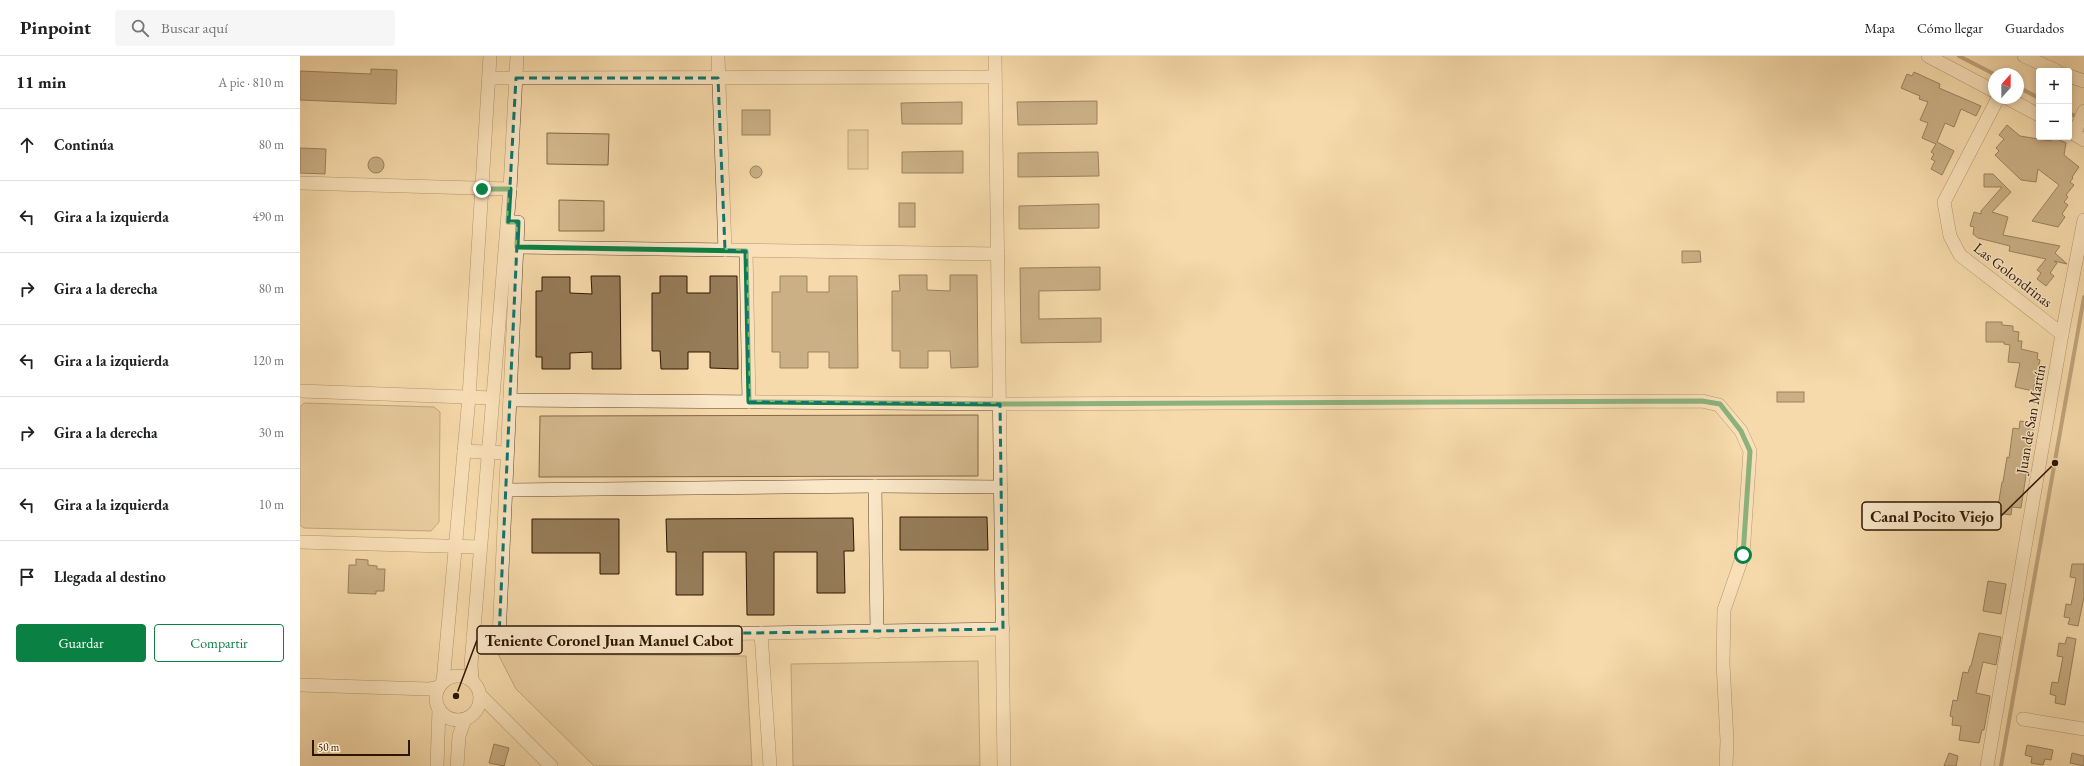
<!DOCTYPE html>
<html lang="es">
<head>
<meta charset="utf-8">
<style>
  body { margin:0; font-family:"EB Garamond",serif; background:#f6f6f6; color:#202124 }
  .controls { position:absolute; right:12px; top:12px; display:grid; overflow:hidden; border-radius:4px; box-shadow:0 2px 6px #0003 }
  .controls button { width:36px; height:36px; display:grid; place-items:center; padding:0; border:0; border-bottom:1px solid #e0e0e0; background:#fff; color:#202124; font:20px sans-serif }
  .compass { position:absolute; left:1688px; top:12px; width:36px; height:36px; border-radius:50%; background:#fff; box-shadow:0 2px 6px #0003; rotate:21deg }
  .scale { position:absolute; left:12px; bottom:10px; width:98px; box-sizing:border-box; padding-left:4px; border:2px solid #2d1600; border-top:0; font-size:11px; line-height:14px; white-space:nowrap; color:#2d1600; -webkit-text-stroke:3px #fae7c8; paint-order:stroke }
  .stop { position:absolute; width:12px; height:12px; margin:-9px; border:3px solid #0b8043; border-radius:50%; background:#fff }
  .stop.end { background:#0b8043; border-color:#fff; box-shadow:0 1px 4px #0008 }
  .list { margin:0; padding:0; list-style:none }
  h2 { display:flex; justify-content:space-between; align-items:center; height:52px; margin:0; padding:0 16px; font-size:17px }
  h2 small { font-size:13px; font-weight:400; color:#757577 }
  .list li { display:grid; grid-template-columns:26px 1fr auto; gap:12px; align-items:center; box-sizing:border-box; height:72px; padding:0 16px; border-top:1px solid #e0e0e0 }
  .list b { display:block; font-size:15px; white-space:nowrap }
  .list em { font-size:13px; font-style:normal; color:#757577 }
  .actions { display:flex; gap:8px; padding:12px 16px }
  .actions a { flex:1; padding:9px 0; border:1px solid #0b8043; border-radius:4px; text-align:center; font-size:14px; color:#0b8043 }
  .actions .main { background:#0b8043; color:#fff }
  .icon { flex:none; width:22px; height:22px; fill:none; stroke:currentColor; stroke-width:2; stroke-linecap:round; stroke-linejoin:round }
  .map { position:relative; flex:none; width:1784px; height:710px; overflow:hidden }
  header { display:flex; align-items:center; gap:24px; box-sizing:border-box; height:56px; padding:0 20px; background:#fff; border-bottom:1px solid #e0e0e0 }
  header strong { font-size:19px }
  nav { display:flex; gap:22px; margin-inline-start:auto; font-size:14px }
  .search { width:280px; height:36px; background:#f6f6f6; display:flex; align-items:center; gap:10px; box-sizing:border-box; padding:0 14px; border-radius:4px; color:#757577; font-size:15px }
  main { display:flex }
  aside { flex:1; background:#fff }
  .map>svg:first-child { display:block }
  .green { fill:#d5b98e; stroke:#816847 }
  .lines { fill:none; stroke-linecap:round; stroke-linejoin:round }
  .stream { stroke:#7d6344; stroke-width:4 }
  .building { fill:#967c59; stroke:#2d1600 }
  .minor-casing { stroke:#60472b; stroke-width:14 }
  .minor { stroke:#fae7c8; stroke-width:13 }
  .route { stroke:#0b8043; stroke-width:5 }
  .marked { fill:none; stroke:#0f766e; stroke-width:3; stroke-dasharray:8 5; stroke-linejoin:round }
  .labels { text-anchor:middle; stroke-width:3; stroke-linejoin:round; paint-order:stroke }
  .street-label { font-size:15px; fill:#2d1600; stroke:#fae7c8 }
  .leader { fill:none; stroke:#2d1600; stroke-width:1.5 }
  .callout-dot { fill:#2d1600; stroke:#fae7c8; stroke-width:1.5 }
  .callout { fill:#fae7c8; stroke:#2d1600; stroke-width:1.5 }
  .callout-label { font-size:16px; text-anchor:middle; font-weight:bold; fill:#2d1600 }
</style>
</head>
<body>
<header>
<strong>Pinpoint</strong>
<div class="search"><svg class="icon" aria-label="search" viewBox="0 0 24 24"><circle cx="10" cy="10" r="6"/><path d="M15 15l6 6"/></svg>Buscar aquí</div>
<nav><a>Mapa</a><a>Cómo llegar</a><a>Guardados</a></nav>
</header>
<main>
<aside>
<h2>11 min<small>A pie · 810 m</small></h2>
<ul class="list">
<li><svg class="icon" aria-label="ahead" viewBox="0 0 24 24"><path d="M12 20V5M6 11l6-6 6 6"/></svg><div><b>Continúa</b></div><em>80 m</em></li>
<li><svg class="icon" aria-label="left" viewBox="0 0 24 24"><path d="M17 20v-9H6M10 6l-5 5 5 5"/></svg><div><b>Gira a la izquierda</b></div><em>490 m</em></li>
<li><svg class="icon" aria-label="right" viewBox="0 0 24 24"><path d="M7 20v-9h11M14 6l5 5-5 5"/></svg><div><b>Gira a la derecha</b></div><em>80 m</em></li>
<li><svg class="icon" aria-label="left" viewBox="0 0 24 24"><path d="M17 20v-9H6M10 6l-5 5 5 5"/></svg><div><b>Gira a la izquierda</b></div><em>120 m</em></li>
<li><svg class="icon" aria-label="right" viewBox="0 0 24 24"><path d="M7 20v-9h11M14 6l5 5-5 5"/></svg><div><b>Gira a la derecha</b></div><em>30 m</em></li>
<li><svg class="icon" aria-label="left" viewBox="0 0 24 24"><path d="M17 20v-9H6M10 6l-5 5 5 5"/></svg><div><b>Gira a la izquierda</b></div><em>10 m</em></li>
<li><svg class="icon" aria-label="arrive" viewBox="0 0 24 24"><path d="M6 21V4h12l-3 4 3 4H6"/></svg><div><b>Llegada al destino</b></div></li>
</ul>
<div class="actions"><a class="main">Guardar</a><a>Compartir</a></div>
</aside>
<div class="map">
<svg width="1784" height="710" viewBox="0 0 1784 710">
  <rect width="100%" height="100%" fill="#f7daab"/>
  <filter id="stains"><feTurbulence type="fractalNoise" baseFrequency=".005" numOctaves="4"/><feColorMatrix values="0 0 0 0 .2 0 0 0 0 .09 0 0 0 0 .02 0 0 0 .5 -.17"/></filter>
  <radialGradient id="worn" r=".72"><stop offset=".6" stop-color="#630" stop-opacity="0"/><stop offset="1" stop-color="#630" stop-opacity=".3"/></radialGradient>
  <g class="green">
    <rect x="548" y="74" width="20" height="39"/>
    <path d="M247 77 309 78 308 109 247 108Z"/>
    <path d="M259 144 304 145V175H259Z"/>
    <path d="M4 347 134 351 140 356 139 466 131 475 4 472 0 469V351Z"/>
    <path d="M678 359V420L239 421 240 360Z"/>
    <path d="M198 598 446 600 452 710H294L216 633Z"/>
    <path d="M678 605 680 710H493L491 608Z"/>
  </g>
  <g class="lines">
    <g class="stream">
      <path d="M1659 0 1694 18"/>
      <path d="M1718 31 1739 42"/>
      <path d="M1769 57 1779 62"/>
      <path d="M1701 710 1784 241"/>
    </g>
  </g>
  <g class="building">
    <path d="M71 13 97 14 96 48 0 44V15L71 18Z"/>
    <path d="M1614 16 1640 28 1639 32 1681 50 1676 60 1661 53 1654 71 1645 67 1637 86 1654 95 1642 119 1631 113 1635 105 1631 103 1634 98 1631 96 1636 88 1622 82 1628 67 1620 64 1628 46 1619 43 1620 40 1601 32 1607 18 1612 20Z"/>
    <path d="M797 45V68L718 69 717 46Z"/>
    <path d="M662 46V68H602L601 47Z"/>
    <rect x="442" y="54" width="28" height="25"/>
    <path d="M1707 69 1720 80 1751 85 1753 81 1766 87 1764 99 1779 111 1772 121 1773 122 1770 126 1774 129 1766 139 1768 141 1764 146 1768 149 1762 158 1765 161 1758 171 1732 165 1759 129 1738 113 1736 126 1721 124 1695 99 1699 95 1696 92 1704 83 1699 79Z"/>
    <path d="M0 92 26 93 25 118 0 117Z"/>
    <path d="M663 95V117H602V96Z"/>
    <path d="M798 96 799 120 718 121V97Z"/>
    <circle cx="76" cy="109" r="8"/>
    <circle cx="456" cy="116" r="6"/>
    <path d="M1684 118H1693L1711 136 1692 156 1708 161 1703 179 1760 190 1755 197 1767 208 1754 205 1757 207 1750 217 1754 220 1746 230 1737 223 1741 217 1737 214 1746 203 1709 195 1710 190 1678 182 1673 178 1674 171 1670 170 1674 156 1681 158V155L1702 131H1684Z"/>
    <rect x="599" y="147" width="16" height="24"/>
    <path d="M799 148V172L719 173V150Z"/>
    <path d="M1382 195H1400L1401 206 1382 207Z"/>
    <path d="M800 211V234L739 235V263L801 262V286L721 287 720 212Z"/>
    <path d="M599 219H627V234L650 235V219H677L678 311 651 312 650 295H628V312H600V295H592V235H600Z"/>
    <path d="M291 220H320L321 313H292V296L270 297V313H242V301H236V235H242V221H270V237L292 238Z"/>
    <path d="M360 220H387V237H410V220H437L438 313 410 312V296H388V313H361L360 295H352V237H360Z"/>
    <path d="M480 220H507V236H529V220H557L558 312H529V296H508V312H480V296H472V236H480Z"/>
    <path d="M1686 266H1702V269L1713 270V275L1719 276 1718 285H1722L1721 293 1738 297 1737 303 1740 304 1733 335 1715 331 1720 307 1708 306 1710 289 1704 288V286H1686Z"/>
    <rect x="1477" y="336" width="27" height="10"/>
    <path d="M1720 365 1734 367 1721 452 1712 451 1711 459 1697 457 1702 426H1703L1707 401 1709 402 1713 372 1719 373Z"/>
    <path d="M600 461H687L688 494H600Z"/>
    <path d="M553 462 554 495H544L545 537H517V496H474V559H447L446 496H403V539H376V496H367L366 463Z"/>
    <path d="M232 463H319V518H300V497H232Z"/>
    <path d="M56 503 68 504V509L77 510V513H85L84 535H76V538L48 537 49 509H56Z"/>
    <path d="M1772 508H1784V541L1778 570 1768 568 1770 562 1764 561 1766 548 1771 549 1776 522 1770 521Z"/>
    <path d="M1688 525 1706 528 1701 558 1683 555Z"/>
    <path d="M1679 577 1701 581 1696 609 1683 606 1676 637 1690 640 1684 674H1682L1679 687 1659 684 1661 670 1652 669 1653 661 1650 660 1653 644 1657 645 1663 616 1668 617 1670 610H1671Z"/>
    <path d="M1767 581 1776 583 1765 649 1755 647 1756 640 1750 638 1752 626 1758 627 1763 601 1757 600 1759 587 1765 588Z"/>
    <path d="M194 688 209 692 204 710 189 707Z"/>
    <path d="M1727 689 1753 694 1751 704 1745 703 1743 709 1731 707 1732 701 1725 699Z"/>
    <path d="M1649 697 1658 700 1656 710H1644Z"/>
    <path d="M1772 697 1784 700V710L1770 707Z"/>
  </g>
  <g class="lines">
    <defs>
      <g id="minor">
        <path d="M418 0 425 194"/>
        <path d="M695 0 704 710"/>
        <path d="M1628 0 1694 35"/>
        <path d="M1724 0 1757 15"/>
        <path d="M1769 20 1784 25"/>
        <path d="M189 22 695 21"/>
        <path d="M1698 42 1644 146 1650 180 1660 199 1762 278"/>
        <path d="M1707 42 1739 59"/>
        <path d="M1784 55 1774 78 1784 84"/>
        <path d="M0 127 210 133"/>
        <path d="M217 191 698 198"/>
        <path d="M446 195 449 346"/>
        <path d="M0 335 193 342"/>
        <path d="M210 344 700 348 1402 345 1419 349 1441 375 1450 395 1443 499 1424 554 1423 607 1427 685 1426 710"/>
        <path d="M164 395 207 397"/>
        <path d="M575 430 577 576"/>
        <path d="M206 434 575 430 701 431"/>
        <path d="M0 486 180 491"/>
        <path d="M461 577 470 710"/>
        <path d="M199 581 218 166H208"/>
        <path d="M173 582 703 573"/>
        <circle cx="158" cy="642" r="22"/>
        <path d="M172 625 171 609 210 133 217 0"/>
        <path d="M143 626 169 341 190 0"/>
        <path d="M0 629 129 633 139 631"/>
        <path d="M180 639 251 710"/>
        <path d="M1723 663 1784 673"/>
        <path d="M137 710 139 653"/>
        <path d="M157 710 159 680 165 663"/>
        <path d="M1687 710 1762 278 1784 164"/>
      </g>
    </defs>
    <use href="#minor" class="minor-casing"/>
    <use href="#minor" class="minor"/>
  </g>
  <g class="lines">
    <path class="route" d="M182 133H210L208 166H218L217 191 446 195 449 346 700 348 1402 345 1420 348 1441 375 1450 395 1443 499"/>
  </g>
  <path d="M0 0H1784V710H0ZM216 22H418L425 194 446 195 449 346 700 348 703 573 199 581 218 166H208Z" fill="#f7daab" fill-opacity=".55" fill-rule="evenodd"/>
  <path class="marked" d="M216 22H418L425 194 446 195 449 346 700 348 703 573 199 581 218 166H208Z"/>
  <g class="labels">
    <g class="street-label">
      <text transform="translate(1713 219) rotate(38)" y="5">Las Golondrinas</text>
      <text transform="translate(1731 363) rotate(-80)" y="5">Juan de San Martín</text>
    </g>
  </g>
  <path class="leader" d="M1755 407L1701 460M156 640L177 584"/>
  <g class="callout-dot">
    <circle cx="1755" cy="407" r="4"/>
    <circle cx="156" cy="640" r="4"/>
  </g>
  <g class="callout">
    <rect x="1562" y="446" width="139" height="28" rx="4"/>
    <rect x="177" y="570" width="265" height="28" rx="4"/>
  </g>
  <g class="callout-label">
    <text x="1632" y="466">Canal Pocito Viejo</text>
    <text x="309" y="590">Teniente Coronel Juan Manuel Cabot</text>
  </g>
  <rect width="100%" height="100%" filter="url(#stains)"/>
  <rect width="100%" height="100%" fill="url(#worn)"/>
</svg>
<div class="controls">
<button>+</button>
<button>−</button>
</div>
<svg class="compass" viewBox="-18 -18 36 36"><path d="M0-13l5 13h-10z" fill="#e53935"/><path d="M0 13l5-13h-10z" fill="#757577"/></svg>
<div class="scale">50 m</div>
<div class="stop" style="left:1443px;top:499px"></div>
<div class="stop end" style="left:182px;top:133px"></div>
</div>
</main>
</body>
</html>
